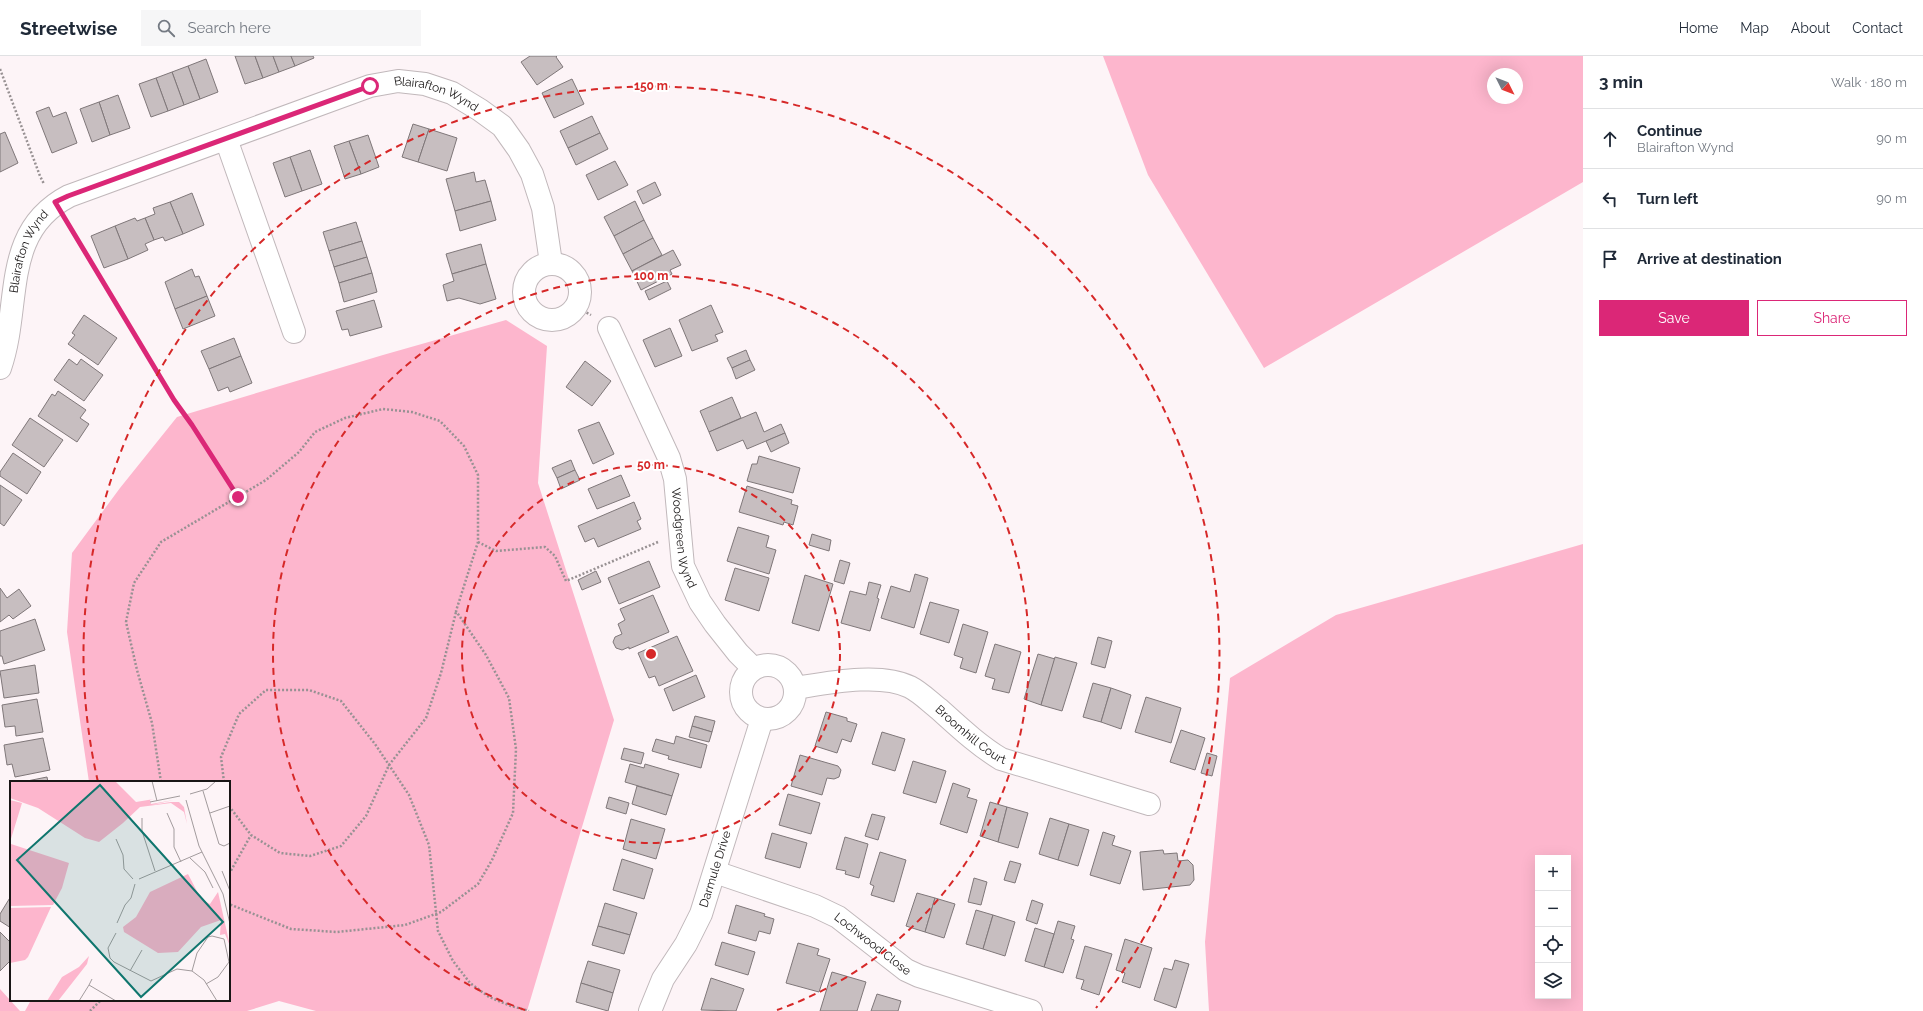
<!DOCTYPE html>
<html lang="en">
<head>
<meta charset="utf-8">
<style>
  body { margin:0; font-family:Raleway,sans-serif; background:#f6f6f7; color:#1f2937 }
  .controls { position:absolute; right:12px; bottom:12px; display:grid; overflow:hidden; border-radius:0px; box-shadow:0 4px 16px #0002 }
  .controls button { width:36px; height:36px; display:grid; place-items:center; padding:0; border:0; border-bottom:1px solid #e0e1e3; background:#fff; color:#1f2937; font:20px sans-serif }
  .compass { position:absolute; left:1487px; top:12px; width:36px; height:36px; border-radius:50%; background:#fff; box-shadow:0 4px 16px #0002; rotate:132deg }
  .stop { position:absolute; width:12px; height:12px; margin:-9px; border:3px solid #db2777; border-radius:50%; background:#fff }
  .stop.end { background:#db2777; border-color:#fff; box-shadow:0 1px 4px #0008 }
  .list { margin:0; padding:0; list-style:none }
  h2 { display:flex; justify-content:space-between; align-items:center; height:52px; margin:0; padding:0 16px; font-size:17px }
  h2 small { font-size:13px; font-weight:400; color:#747a83 }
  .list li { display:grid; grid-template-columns:26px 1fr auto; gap:12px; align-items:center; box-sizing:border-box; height:60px; padding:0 16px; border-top:1px solid #e0e1e3 }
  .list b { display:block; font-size:15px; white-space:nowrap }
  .list p { margin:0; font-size:13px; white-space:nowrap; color:#747a83 }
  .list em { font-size:13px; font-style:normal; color:#747a83 }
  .actions { display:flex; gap:8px; padding:12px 16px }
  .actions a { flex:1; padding:9px 0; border:1px solid #db2777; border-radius:0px; text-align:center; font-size:14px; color:#db2777 }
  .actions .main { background:#db2777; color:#fff }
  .icon { flex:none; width:22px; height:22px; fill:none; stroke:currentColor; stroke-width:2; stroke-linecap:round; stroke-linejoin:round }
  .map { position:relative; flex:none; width:1583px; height:955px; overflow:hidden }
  header { display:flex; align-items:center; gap:24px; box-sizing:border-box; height:56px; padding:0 20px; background:#fff; border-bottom:1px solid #e0e1e3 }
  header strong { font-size:19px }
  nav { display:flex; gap:22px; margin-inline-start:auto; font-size:14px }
  .search { width:280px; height:36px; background:#f6f6f7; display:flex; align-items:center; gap:10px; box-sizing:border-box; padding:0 14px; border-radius:0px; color:#747a83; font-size:15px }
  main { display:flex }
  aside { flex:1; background:#fff }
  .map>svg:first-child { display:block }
  .green { fill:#fdb6cd; fill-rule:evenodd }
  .building { fill:#c7bec0; stroke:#7f7779 }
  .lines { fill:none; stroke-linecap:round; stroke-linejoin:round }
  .street-casing { stroke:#c1b8bb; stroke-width:24 }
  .path { stroke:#989193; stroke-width:2.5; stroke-dasharray:2 2; stroke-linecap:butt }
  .street { stroke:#fff; stroke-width:22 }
  .route { stroke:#db2777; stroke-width:5 }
  .ring { fill:none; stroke:#d62828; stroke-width:2; stroke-dasharray:7 5 }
  .labels { text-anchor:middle; stroke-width:4; stroke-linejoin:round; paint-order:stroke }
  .street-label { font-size:12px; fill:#191616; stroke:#fff }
  .inset-road { fill:none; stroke:#a29b9d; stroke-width:1 }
  .view { fill:#0f766e; fill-opacity:0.15; stroke:#0f766e; stroke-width:2 }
  .inset-edge { fill:none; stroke:#191616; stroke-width:2 }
  .centre { fill:#d62828; stroke:#fff; stroke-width:2 }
  .ring-label { font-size:12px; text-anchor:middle; font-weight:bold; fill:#d62828; stroke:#fff; stroke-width:4; stroke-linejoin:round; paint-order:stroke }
</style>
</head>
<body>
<header>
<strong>Streetwise</strong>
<div class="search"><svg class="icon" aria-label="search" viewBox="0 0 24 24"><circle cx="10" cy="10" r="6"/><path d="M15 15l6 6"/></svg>Search here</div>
<nav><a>Home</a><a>Map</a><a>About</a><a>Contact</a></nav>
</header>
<main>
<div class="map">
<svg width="1583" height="955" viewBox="0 0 1583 955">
  <rect width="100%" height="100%" fill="#fdf4f7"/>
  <g class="green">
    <path d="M1103 0H1583V126L1264 312 1148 119ZM1493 18H1517V42H1493Z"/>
    <path d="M506 264 547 290 538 427 614 664 527 955H316L279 945 247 955H25L31 944H229V726H89L67 576 72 497 120 432 177 361 383 299Z"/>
    <path d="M1583 488V955H1209L1205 886 1230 622 1336 559ZM1538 802H1568V940H1538Z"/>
    <path d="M0 933 20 955H0Z"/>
  </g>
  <g class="building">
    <path d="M235 0H255L263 22 245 28Z"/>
    <path d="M255 0H273L279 16 263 22Z"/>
    <path d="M273 0H291L295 10 279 16Z"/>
    <path d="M291 0H313L314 2 295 10Z"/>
    <path d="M530 0H557L556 1 563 11 537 29 521 6Z"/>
    <path d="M206 3 218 36 200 43 188 10Z"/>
    <path d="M188 10 200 43 184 49 172 16Z"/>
    <path d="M172 16 184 49 168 55 156 22Z"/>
    <path d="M156 22 168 55 151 61 139 28Z"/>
    <path d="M572 23 584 48 554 62 542 37Z"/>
    <path d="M118 39 130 72 110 79 99 46Z"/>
    <path d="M99 46 110 79 92 86 80 53Z"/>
    <path d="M49 51 53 61 66 56 77 87 52 97 36 56Z"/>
    <path d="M592 60 600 77 568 92 560 75Z"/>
    <path d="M413 68 429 73 418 106 402 101Z"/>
    <path d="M429 73 457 82 447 115 418 106Z"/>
    <path d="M5 76 18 107 0 116V78Z"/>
    <path d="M600 77 608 93 576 109 568 92Z"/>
    <path d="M368 79 379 111 361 118 349 85Z"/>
    <path d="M349 85 361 118 345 123 334 90Z"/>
    <path d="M310 94 322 128 302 135 290 101Z"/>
    <path d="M290 101 302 135 285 141 273 107Z"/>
    <path d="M615 105 628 129 598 144 586 119Z"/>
    <path d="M474 116 476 126 485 124 491 145 455 155 446 123Z"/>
    <path d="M655 126 661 139 643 148 637 135Z"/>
    <path d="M192 137 204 169 183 178 170 146Z"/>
    <path d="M491 145 496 164 460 175 455 155Z"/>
    <path d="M635 145 644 164 614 180 604 161Z"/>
    <path d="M170 146 183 178 165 185 163 181 154 184 145 162 155 158 153 152Z"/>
    <path d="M135 162 137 165 145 162 154 184 145 188 148 194 128 203 115 170Z"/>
    <path d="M644 164 653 182 623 198 614 180Z"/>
    <path d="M356 166 362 185 329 195 323 176Z"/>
    <path d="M115 170 128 203 104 212 91 180Z"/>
    <path d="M653 182 662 199 632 215 623 198Z"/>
    <path d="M362 185 367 201 334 211 329 195Z"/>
    <path d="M481 188 486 208 452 218 446 198Z"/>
    <path d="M673 194 681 209 670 214 672 218 641 234 632 215Z"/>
    <path d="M367 201 372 217 339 227 334 211Z"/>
    <path d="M486 208 496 243 480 248 459 242 447 245 443 229 454 225 452 218Z"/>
    <path d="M192 213 195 221 199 220 207 240 175 253 165 226Z"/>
    <path d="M372 217 377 236 344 246 339 227Z"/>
    <path d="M667 225 671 233 649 244 645 235Z"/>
    <path d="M207 240 215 260 183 273 175 253Z"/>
    <path d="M374 244 382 271 350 280 348 273 342 274 336 255Z"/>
    <path d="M711 249 723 276 715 279 718 285 692 295 679 264Z"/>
    <path d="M84 259 117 282 98 309 68 288 75 279 72 277Z"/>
    <path d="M670 272 682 300 655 311 643 284Z"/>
    <path d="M234 282 241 300 209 313 201 295Z"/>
    <path d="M746 294 750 304 732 312 727 302Z"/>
    <path d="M241 300 252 327 230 336 228 331 218 335 209 313Z"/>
    <path d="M69 303 77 309 81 303 103 319 84 345 54 324Z"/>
    <path d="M750 304 755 314 736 323 732 312Z"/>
    <path d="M585 305 611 325 592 350 566 331Z"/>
    <path d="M58 335 86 354 80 362 89 368 77 386 38 360 52 338 55 340Z"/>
    <path d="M732 341 741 362 709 376 700 355Z"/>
    <path d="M756 356 764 376 781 368 785 377 747 393 743 384 717 395 709 376Z"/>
    <path d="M30 362 63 384 44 411 12 389Z"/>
    <path d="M599 366 614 398 593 408 578 374Z"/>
    <path d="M785 377 789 387 771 396 766 385Z"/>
    <path d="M13 397 41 416 27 438 0 420V416Z"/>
    <path d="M759 400 800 412 793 437 747 425 752 408H757Z"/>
    <path d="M571 404 575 414 557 422 552 412Z"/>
    <path d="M575 414 580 424 561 433 557 422Z"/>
    <path d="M621 419 630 440 597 453 588 433Z"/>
    <path d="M0 429 22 444 4 470 0 467Z"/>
    <path d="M747 430 792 444 791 448 798 450 793 469 784 466 783 469 739 456Z"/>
    <path d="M634 446 641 463 637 465 641 473 598 491 594 482 585 486 578 470Z"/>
    <path d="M738 471 769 480 766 491 776 494 769 518 727 505Z"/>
    <path d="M812 478 831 484 829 495 809 489Z"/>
    <path d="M840 504 850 507 844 528 834 525Z"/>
    <path d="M649 505 660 531 619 548 608 522Z"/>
    <path d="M735 512 769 522 759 555 725 544Z"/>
    <path d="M596 515 601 526 582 534 578 524Z"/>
    <path d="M915 518 928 522 914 572 881 562 891 530 910 536Z"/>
    <path d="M805 519 833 528 819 575 792 567Z"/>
    <path d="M869 526 881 529 877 542 879 543 870 575 841 567 850 535 866 539Z"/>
    <path d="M0 532 7 542 19 533 31 550 13 563 9 559 0 566Z"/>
    <path d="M653 539 669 576 629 593V591L622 594 616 592 613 586 615 581 622 578 618 568 625 564 620 553Z"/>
    <path d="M930 546 959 554 949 587 920 578Z"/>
    <path d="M35 563 45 594 4 608 2 600H0V575Z"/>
    <path d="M963 568 988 576 976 617 960 612 963 602 954 599Z"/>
    <path d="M677 580 693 615 659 630 655 620 649 622 638 597Z"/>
    <path d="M1098 581 1112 585 1105 612 1091 608Z"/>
    <path d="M995 588 1021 596 1009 637 992 633 995 623 985 620Z"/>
    <path d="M1038 598 1055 603 1041 649 1024 643Z"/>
    <path d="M1055 601 1077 607 1062 655 1041 649Z"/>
    <path d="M35 609 39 637 4 642 0 615Z"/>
    <path d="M696 619 705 641 673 655 664 633Z"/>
    <path d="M1093 627 1111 632 1101 666 1083 661Z"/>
    <path d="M1111 632 1131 639 1121 673 1101 666Z"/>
    <path d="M1146 641 1181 652 1171 687 1135 676Z"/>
    <path d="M37 643 43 676 16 680 15 670 5 671 2 649Z"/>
    <path d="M826 656 847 662V665L857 668 851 686 842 683 837 697 815 690Z"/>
    <path d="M695 660 715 665 712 676 692 670Z"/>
    <path d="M692 670 712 676 709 686 689 681Z"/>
    <path d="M1181 674 1205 682 1195 714 1170 706Z"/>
    <path d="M882 676 905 683 895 715 872 708Z"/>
    <path d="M676 680 707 689 701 712 668 703 669 700 652 695 656 683 674 688Z"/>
    <path d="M43 682 50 714 15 721 12 708 7 709 4 689Z"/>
    <path d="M624 692 644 697 641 708 621 703Z"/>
    <path d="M1207 697 1217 700 1212 720 1201 717Z"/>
    <path d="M800 699 838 710 841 714 839 721 834 723 827 722 822 739 791 730Z"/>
    <path d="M913 705 946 715 936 747 903 737Z"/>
    <path d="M630 708 644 712 645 708 679 718 672 740 625 726Z"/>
    <path d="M47 721 48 726H22Z"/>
    <path d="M953 727 970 733 967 741 977 744 967 777 940 768Z"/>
    <path d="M637 730 672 740 666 759 632 748Z"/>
    <path d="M788 738 820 747 811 778 779 769Z"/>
    <path d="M609 741 629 747 626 758 606 752Z"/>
    <path d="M990 746 1007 751 998 786 980 780Z"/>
    <path d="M1007 751 1028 757 1018 792 998 786Z"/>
    <path d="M872 758 885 761 878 784 865 780Z"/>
    <path d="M1050 762 1069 768 1058 804 1039 798Z"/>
    <path d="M631 763 665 773 656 803 623 793Z"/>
    <path d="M1069 768 1089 774 1078 810 1058 804Z"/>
    <path d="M1103 776 1115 780 1112 789 1131 795 1120 828 1090 819Z"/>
    <path d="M772 777 807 787 800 812 765 802Z"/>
    <path d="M845 781 868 788 859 822 845 818 846 815 836 813Z"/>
    <path d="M1163 794 1164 798 1177 797 1178 805 1188 804 1193 809 1194 824 1190 829 1143 834 1140 796Z"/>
    <path d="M880 796 906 804 894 846 871 839 874 830 870 828Z"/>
    <path d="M622 803 653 813 644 843 613 834Z"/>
    <path d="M1010 805 1021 808 1015 827 1004 824Z"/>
    <path d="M974 822 987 826 981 849 968 846Z"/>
    <path d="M917 837 935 842 925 876 906 870Z"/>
    <path d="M11 840V872L0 865V858Z"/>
    <path d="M935 842 955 848 944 882 925 876Z"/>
    <path d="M1032 844 1043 848 1037 868 1026 864Z"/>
    <path d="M605 847 637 857 630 879 598 870Z"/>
    <path d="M736 849 765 858 764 860 774 863 770 878 759 875 756 885 728 877Z"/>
    <path d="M976 854 993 859 983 893 966 888Z"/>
    <path d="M993 859 1015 866 1005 900 983 893Z"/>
    <path d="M1058 865 1075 870 1071 883 1074 884 1063 917 1044 911Z"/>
    <path d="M598 870 630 879 624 898 592 889Z"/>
    <path d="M1035 872 1054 878 1044 911 1025 905Z"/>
    <path d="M0 876 11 887V904L0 915Z"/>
    <path d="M1125 883 1152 892 1140 932 1122 926 1125 917 1116 914Z"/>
    <path d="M722 886 755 896 748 919 715 909Z"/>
    <path d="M798 887 819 893 817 899 830 903 819 936 786 927Z"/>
    <path d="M1085 890 1112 898 1099 939 1081 933 1084 924 1076 922Z"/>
    <path d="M1175 904 1189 908 1176 952 1154 944 1164 912 1172 914Z"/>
    <path d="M588 905 620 914 613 937 581 927Z"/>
    <path d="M832 916 866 926 857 955H820Z"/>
    <path d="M711 922 744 933 736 955 701 954Z"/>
    <path d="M581 927 613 937 608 955 576 946Z"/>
    <path d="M877 938 901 945 898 955H871Z"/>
  </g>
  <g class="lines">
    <defs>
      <g id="street">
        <path d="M226 83 294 276"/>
        <circle cx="552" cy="236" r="28"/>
        <path id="s1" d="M609 272 669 402 675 423 683 510 700 546 715 568 738 597 753 612"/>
        <path id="s2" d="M0 312C22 249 0 176 69 140L370 30 398 25 425 28 452 37 480 54 502 70 519 94 532 118 543 152 551 207"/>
        <circle cx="768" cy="636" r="27"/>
        <path id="s3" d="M795 632C827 627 880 616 910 631 920 636 930 646 939 653 959 671 978 689 1001 703L1149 748"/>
        <path id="s4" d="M715 816 815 850 838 861 906 914 919 920 1031 955"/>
        <path id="s5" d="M650 955 663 923 686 888 701 858 762 663"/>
      </g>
    </defs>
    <use href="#street" class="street-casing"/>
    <g class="path">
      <path d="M0 13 40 120 44 128"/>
      <path d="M68 169 174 344 192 369 238 441"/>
      <path d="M576 251 591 259"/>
      <path d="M478 486 496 495 545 491 555 500 566 525 658 486"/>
      <path d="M161 726 152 667 137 614 126 566 134 527 161 486 266 424 299 396 315 376 345 362 383 353 412 356 440 365 464 390 478 419V486L456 555 486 599 509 642 516 693 513 757 492 804 478 828 441 856 405 869 337 876 291 873 229 848"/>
      <path d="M224 726 221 701 239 658 266 634H309L341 645 375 688 409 739 429 789 438 875 453 905 470 927 489 941 511 950 529 955"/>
      <path d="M229 750 251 779 280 797 310 800 341 790 366 760 389 709 426 662 441 617 456 556"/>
      <path d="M229 818 251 779"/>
      <path d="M90 955 101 944"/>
    </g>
    <use href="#street" class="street"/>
  </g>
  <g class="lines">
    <path class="route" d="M238 441 192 369 174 344 55 146 68 140 370 30"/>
  </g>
  <g class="ring">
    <circle cx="651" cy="598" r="189"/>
    <path d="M525 954A378 378 0 1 1 777 954"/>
    <path d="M98 726A568 568 0 1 1 1096 952"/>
  </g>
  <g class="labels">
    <g class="street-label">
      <text dy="4" stroke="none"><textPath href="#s2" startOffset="583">Blairafton Wynd</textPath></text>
      <text dy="4" stroke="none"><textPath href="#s2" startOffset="121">Blairafton Wynd</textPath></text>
      <text dy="4" stroke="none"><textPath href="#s1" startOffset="225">Woodgreen Wynd</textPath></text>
      <text dy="4" stroke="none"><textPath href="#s3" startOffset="194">Broomhill Court</textPath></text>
      <text dy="4" stroke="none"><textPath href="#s5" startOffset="157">Darmule Drive</textPath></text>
      <text dy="4" stroke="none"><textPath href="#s4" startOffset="175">Lochwood Close</textPath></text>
    </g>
  </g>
  <g transform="translate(10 725)">
    <rect width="220" height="220" fill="#fdf4f7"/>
    <path d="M0 0H105L126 21 144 18 140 19 141 23 164 19 141 24 161 21H169L174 26 177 43 174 31 161 22 130 26 113 42 89 61 75 57 28 27 0 17ZM0 19 12 22 0 61ZM1 63 59 82 52 107 43 124 0 125ZM178 93 191 118 200 123 208 111 220 165 215 153 210 154 211 139 191 146 168 171 148 172 114 151 113 146 126 136 140 111ZM41 126 18 176 15 179 0 182V127ZM79 175 77 183 48 220H37L52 196 69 186Z" fill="#fdb6cd"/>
    <path class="inset-road" d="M142 0 147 20M193 10 209 63 214 65 220 62M180 13 197 8 206 0M176 19 189 65 213 113 220 143M140 21 170 15M157 32 164 48V66L171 81M200 32 220 25M132 37V50L145 90M106 58 113 74 114 88 123 98M180 77 195 91 203 107M212 90 220 110M129 98 192 71M107 142 115 124 121 117 125 103M106 152 98 167 100 177 104 181 141 200 167 188 182 190 194 199 207 220M120 190 132 169M182 190 187 172 198 156 202 155 214 158 219 181 208 196 196 203M82 198 79 204 106 220M69 220 79 204"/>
    <path class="view" d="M90 4 213 141 131 216 7 79Z"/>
    <rect width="220" height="220" class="inset-edge"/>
  </g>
  <circle cx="651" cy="598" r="6" class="centre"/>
  <g class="ring-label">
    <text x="651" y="34">150 m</text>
    <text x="651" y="224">100 m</text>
    <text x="651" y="413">50 m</text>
  </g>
</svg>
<div class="controls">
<button>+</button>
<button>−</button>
<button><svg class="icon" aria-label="locate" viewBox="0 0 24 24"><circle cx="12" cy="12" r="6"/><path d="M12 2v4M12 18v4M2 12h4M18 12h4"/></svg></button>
<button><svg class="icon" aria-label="layers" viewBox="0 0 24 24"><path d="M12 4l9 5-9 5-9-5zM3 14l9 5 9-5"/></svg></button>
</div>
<svg class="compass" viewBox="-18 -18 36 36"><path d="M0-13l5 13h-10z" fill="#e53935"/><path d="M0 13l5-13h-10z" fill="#747a83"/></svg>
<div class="stop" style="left:370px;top:30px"></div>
<div class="stop end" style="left:238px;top:441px"></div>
</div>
<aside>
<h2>3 min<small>Walk · 180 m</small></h2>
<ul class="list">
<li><svg class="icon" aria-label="ahead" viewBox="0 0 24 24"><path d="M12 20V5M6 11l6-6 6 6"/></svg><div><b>Continue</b><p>Blairafton Wynd</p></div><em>90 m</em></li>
<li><svg class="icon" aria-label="left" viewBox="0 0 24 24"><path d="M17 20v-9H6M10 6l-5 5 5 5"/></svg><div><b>Turn left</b></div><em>90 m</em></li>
<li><svg class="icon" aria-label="arrive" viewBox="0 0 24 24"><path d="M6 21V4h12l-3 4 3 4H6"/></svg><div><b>Arrive at destination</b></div></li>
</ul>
<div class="actions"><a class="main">Save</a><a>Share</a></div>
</aside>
</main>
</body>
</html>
